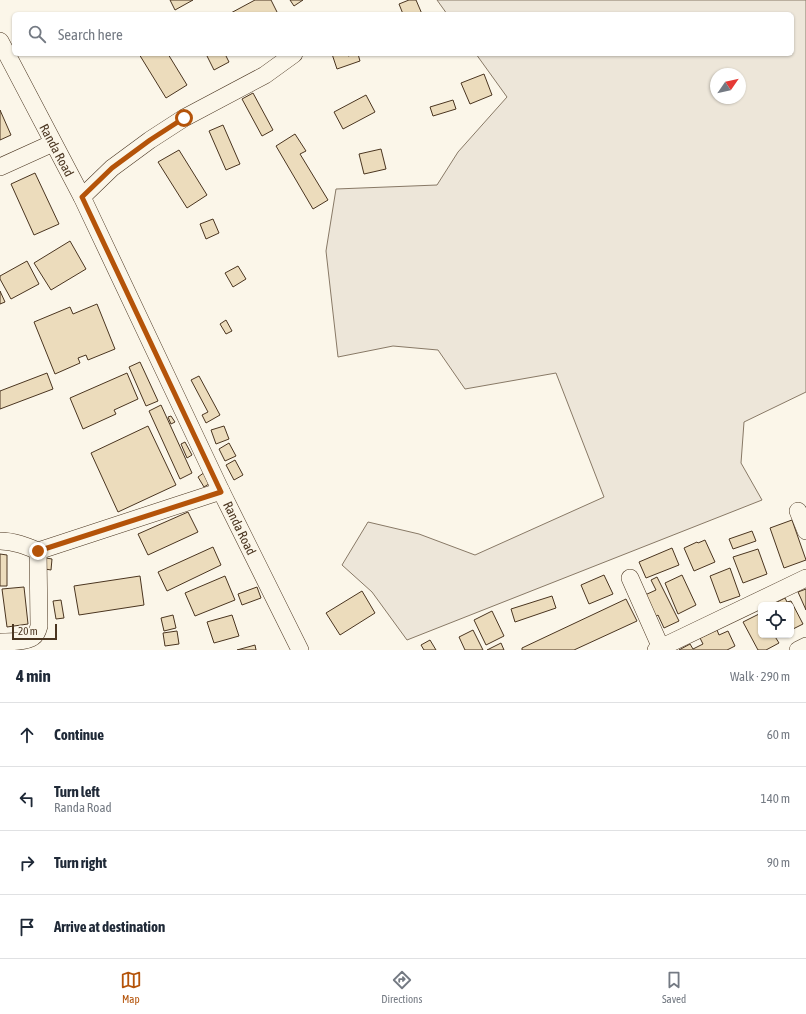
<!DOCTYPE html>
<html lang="en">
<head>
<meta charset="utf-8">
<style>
  body { margin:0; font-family:"Asap Condensed",sans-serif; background:#f2f2f3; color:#1f2937 }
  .controls { position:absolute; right:12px; bottom:12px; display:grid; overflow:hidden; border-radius:6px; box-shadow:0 1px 3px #0004 }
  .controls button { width:36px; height:36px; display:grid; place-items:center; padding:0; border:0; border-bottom:1px solid #e0e1e3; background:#fff; color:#1f2937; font:20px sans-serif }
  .compass { position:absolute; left:710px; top:68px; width:36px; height:36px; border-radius:50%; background:#fff; box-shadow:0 1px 3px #0004; rotate:56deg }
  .scale { position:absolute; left:12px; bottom:10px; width:45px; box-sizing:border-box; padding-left:4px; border:2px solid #4a3520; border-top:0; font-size:11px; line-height:14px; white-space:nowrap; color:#4a3520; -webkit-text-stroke:3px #fbf6e9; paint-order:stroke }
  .stop { position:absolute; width:12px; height:12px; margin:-9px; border:3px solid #b45309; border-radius:50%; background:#fff }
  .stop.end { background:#b45309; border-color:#fff; box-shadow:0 1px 4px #0008 }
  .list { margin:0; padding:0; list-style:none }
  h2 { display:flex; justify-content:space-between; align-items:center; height:52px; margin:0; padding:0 16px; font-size:17px }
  h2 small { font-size:13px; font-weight:400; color:#747a83 }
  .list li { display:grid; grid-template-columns:26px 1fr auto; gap:12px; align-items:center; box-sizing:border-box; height:64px; padding:0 16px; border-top:1px solid #e0e1e3 }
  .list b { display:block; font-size:15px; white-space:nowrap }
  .list p { margin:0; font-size:13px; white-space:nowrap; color:#747a83 }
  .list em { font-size:13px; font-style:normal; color:#747a83 }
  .icon { flex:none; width:22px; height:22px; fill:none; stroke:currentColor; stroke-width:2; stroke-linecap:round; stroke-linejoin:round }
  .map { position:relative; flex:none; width:806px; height:650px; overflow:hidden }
  .search { position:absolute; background:#fff; box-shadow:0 1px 3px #0004; left:12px; right:12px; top:12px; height:44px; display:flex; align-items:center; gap:10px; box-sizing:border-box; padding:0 14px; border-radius:6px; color:#747a83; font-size:15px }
  .sheet { height:308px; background:#fff }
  nav { display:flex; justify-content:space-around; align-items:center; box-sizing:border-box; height:56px; border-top:1px solid #e0e1e3; background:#fff; font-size:11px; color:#747a83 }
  nav a { display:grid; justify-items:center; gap:2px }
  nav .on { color:#b45309 }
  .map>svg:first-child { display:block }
  .green { fill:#ede6d9; stroke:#887966; fill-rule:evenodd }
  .building { fill:#ecdcbc; stroke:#4a3520 }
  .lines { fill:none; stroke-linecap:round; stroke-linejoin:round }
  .minor-casing { stroke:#4a3520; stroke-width:18 }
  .minor { stroke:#fbf6e9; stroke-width:17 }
  .route { stroke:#b45309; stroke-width:5 }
  .labels { text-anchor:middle; stroke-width:3; stroke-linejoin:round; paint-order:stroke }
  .street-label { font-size:13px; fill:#4a3520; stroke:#fbf6e9 }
</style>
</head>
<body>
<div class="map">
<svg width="806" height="650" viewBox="0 0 806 650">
  <rect width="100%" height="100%" fill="#fbf6e9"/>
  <path class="green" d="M437 0H806V392L744 422 741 463 762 500 407 640 372 592 342 565 368 522 419 534 475 555 604 497 556 373 465 389 438 350 393 346 338 357 326 251 336 189 437 185 458 152 507 97 476 54H792V14H447ZM716 74H740V98H716Z"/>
  <g class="building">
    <path d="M170 0H193L175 10Z"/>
    <path d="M255 0H271L278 14H229Z"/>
    <path d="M290 0H303L294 6Z"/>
    <path d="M409 0H416L422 14H403L399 4Z"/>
    <path d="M139 54H168L187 85 166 98Z"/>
    <path d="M206 54H225L229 62 214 70Z"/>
    <path d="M332 54H347L348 56 355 54H358L360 61 337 69Z"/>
    <path d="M484 74 492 95 470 104 461 83Z"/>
    <path d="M253 93 273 130 262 136 242 99Z"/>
    <path d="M366 95 375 112 343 129 334 112Z"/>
    <path d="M453 100 456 109 433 116 430 107Z"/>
    <path d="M0 110 11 135 0 140Z"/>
    <path d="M223 125 240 164 226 170 209 131Z"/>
    <path d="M295 134 306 151 300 154 328 200 313 209 276 146Z"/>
    <path d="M381 149 386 169 364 174 359 154Z"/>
    <path d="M179 150 207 195 187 208 158 162Z"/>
    <path d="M35 173 59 224 34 235 11 184Z"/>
    <path d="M213 219 219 233 206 239 200 224Z"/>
    <path d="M70 241 86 269 51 290 34 263Z"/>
    <path d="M27 261 39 284 11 299 0 279V276Z"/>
    <path d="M238 266 246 279 233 287 225 273Z"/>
    <path d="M0 291 5 302 0 304Z"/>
    <path d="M97 304 115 349 88 360 86 355 78 358 80 363 55 374 34 322 70 307 73 314Z"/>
    <path d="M226 320 232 331 226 334 220 324Z"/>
    <path d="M140 362 158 401 146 406 129 367Z"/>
    <path d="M47 373 53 389 0 409V391Z"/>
    <path d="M127 373 138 399 114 410 116 414 83 429 70 398Z"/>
    <path d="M199 376 220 415 206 423 202 415 208 412 191 380Z"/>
    <path d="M161 405 192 473 180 479 149 411Z"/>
    <path d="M171 416 175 422 171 424 168 417Z"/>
    <path d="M148 426 176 485 118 512 91 453Z"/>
    <path d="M224 426 229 439 216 444 211 430Z"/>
    <path d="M185 442 192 455 187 458 181 444Z"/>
    <path d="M229 443 236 456 225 461 219 449Z"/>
    <path d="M235 460 243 475 234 480 226 465Z"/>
    <path d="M205 472 212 482 204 487 198 477Z"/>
    <path d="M188 512 198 532 148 555 138 534Z"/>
    <path d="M792 520 806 560 784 568 770 528Z"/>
    <path d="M752 531 756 541 733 549 729 539Z"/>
    <path d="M705 540 715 562 694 571 684 548 697 542 698 543Z"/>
    <path d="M213 547 221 565 167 591 158 572Z"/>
    <path d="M672 548 679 565 646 578 639 562Z"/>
    <path d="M758 549 767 574 743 583 733 557Z"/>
    <path d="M0 554 7 555V586H0Z"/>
    <path d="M46 558 52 559 51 570 45 569Z"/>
    <path d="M730 568 740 596 720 603 710 576Z"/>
    <path d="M604 575 613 594 589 604 581 585Z"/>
    <path d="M682 575 696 605 678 614 665 583Z"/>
    <path d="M140 576 144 605 79 615 74 586Z"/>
    <path d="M225 576 235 600 195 616 185 593Z"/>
    <path d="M657 577 679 621 664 628 658 615 655 617 645 595 656 590 651 580Z"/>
    <path d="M24 587 28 624 7 627 2 589Z"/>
    <path d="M257 587 261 598 242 605 238 594Z"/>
    <path d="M806 589V610L798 592Z"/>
    <path d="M362 591 375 613 340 635 326 613Z"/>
    <path d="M552 596 556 608 515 622 511 609Z"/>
    <path d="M785 598 787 602 791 601 803 624 791 630V605H776L775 603Z"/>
    <path d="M626 599 637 621 574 650H522V648Z"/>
    <path d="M61 600 64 618 56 619 53 601Z"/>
    <path d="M492 611 504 636 486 645 474 620Z"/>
    <path d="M761 613V635H774L779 643 766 650H758L743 622Z"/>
    <path d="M173 615 176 628 164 631 161 618Z"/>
    <path d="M232 615 239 636 214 643 207 622Z"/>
    <path d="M473 630 483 650H465L459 637Z"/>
    <path d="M717 630 719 635 728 631 735 646 727 650H679L690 644 693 649 703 644 700 638Z"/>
    <path d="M177 631 179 644 165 646 163 633Z"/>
    <path d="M430 640 436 650H424L421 645Z"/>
    <path d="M501 643 504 650H487Z"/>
    <path d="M255 645 256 650H237Z"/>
  </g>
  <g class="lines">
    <defs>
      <g id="minor">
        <path d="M0 41 82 197 221 491 300 650"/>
        <path d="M0 167 53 143"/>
        <path d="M82 197 112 168 150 140 184 118 265 75 294 54"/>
        <path d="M798 511 806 531"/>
        <path d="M0 541C14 541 26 546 38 551L221 491"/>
        <path d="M630 578 661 648"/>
        <path d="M0 642C9 642 26 642 33 637 36 635 38 630 39 626L38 551"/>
        <path d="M656 650 806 578"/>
        <path d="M798 650 806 646"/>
      </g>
    </defs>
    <use href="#minor" class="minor-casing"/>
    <use href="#minor" class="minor"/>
  </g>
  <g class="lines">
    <path class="route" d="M38 551 221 492 82 197 112 168 150 140 184 118"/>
  </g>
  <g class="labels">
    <g class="street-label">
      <text transform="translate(57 150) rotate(62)" y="5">Randa Road</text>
      <text transform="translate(240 528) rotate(64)" y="5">Randa Road</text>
    </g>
  </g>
</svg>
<div class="controls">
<button><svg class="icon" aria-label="locate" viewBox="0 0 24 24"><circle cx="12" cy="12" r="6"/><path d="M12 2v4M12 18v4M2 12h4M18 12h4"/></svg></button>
</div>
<svg class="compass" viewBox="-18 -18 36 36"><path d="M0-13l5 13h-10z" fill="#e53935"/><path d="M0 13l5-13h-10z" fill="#747a83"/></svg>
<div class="scale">20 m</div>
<div class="stop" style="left:184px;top:118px"></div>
<div class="stop end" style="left:38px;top:551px"></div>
<div class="search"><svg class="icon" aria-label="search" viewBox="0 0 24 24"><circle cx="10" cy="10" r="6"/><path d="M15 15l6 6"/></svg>Search here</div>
</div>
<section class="sheet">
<h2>4 min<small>Walk · 290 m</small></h2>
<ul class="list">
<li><svg class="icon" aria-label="ahead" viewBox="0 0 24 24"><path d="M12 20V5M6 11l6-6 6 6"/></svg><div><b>Continue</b></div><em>60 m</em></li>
<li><svg class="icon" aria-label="left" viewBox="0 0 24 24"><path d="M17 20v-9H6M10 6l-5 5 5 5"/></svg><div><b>Turn left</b><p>Randa Road</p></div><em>140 m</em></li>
<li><svg class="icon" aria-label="right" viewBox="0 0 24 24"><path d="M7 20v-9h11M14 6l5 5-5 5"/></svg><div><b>Turn right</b></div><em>90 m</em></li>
<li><svg class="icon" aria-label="arrive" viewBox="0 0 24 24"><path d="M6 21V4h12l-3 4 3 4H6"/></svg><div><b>Arrive at destination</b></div></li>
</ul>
</section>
<nav>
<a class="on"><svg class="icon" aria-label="map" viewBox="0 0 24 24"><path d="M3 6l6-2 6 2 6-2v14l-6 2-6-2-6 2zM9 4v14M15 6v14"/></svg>Map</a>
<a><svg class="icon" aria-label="directions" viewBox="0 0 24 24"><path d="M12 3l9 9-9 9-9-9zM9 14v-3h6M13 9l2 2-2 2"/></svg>Directions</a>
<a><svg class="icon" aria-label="saved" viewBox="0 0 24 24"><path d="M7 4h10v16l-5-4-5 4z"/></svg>Saved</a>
</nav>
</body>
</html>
